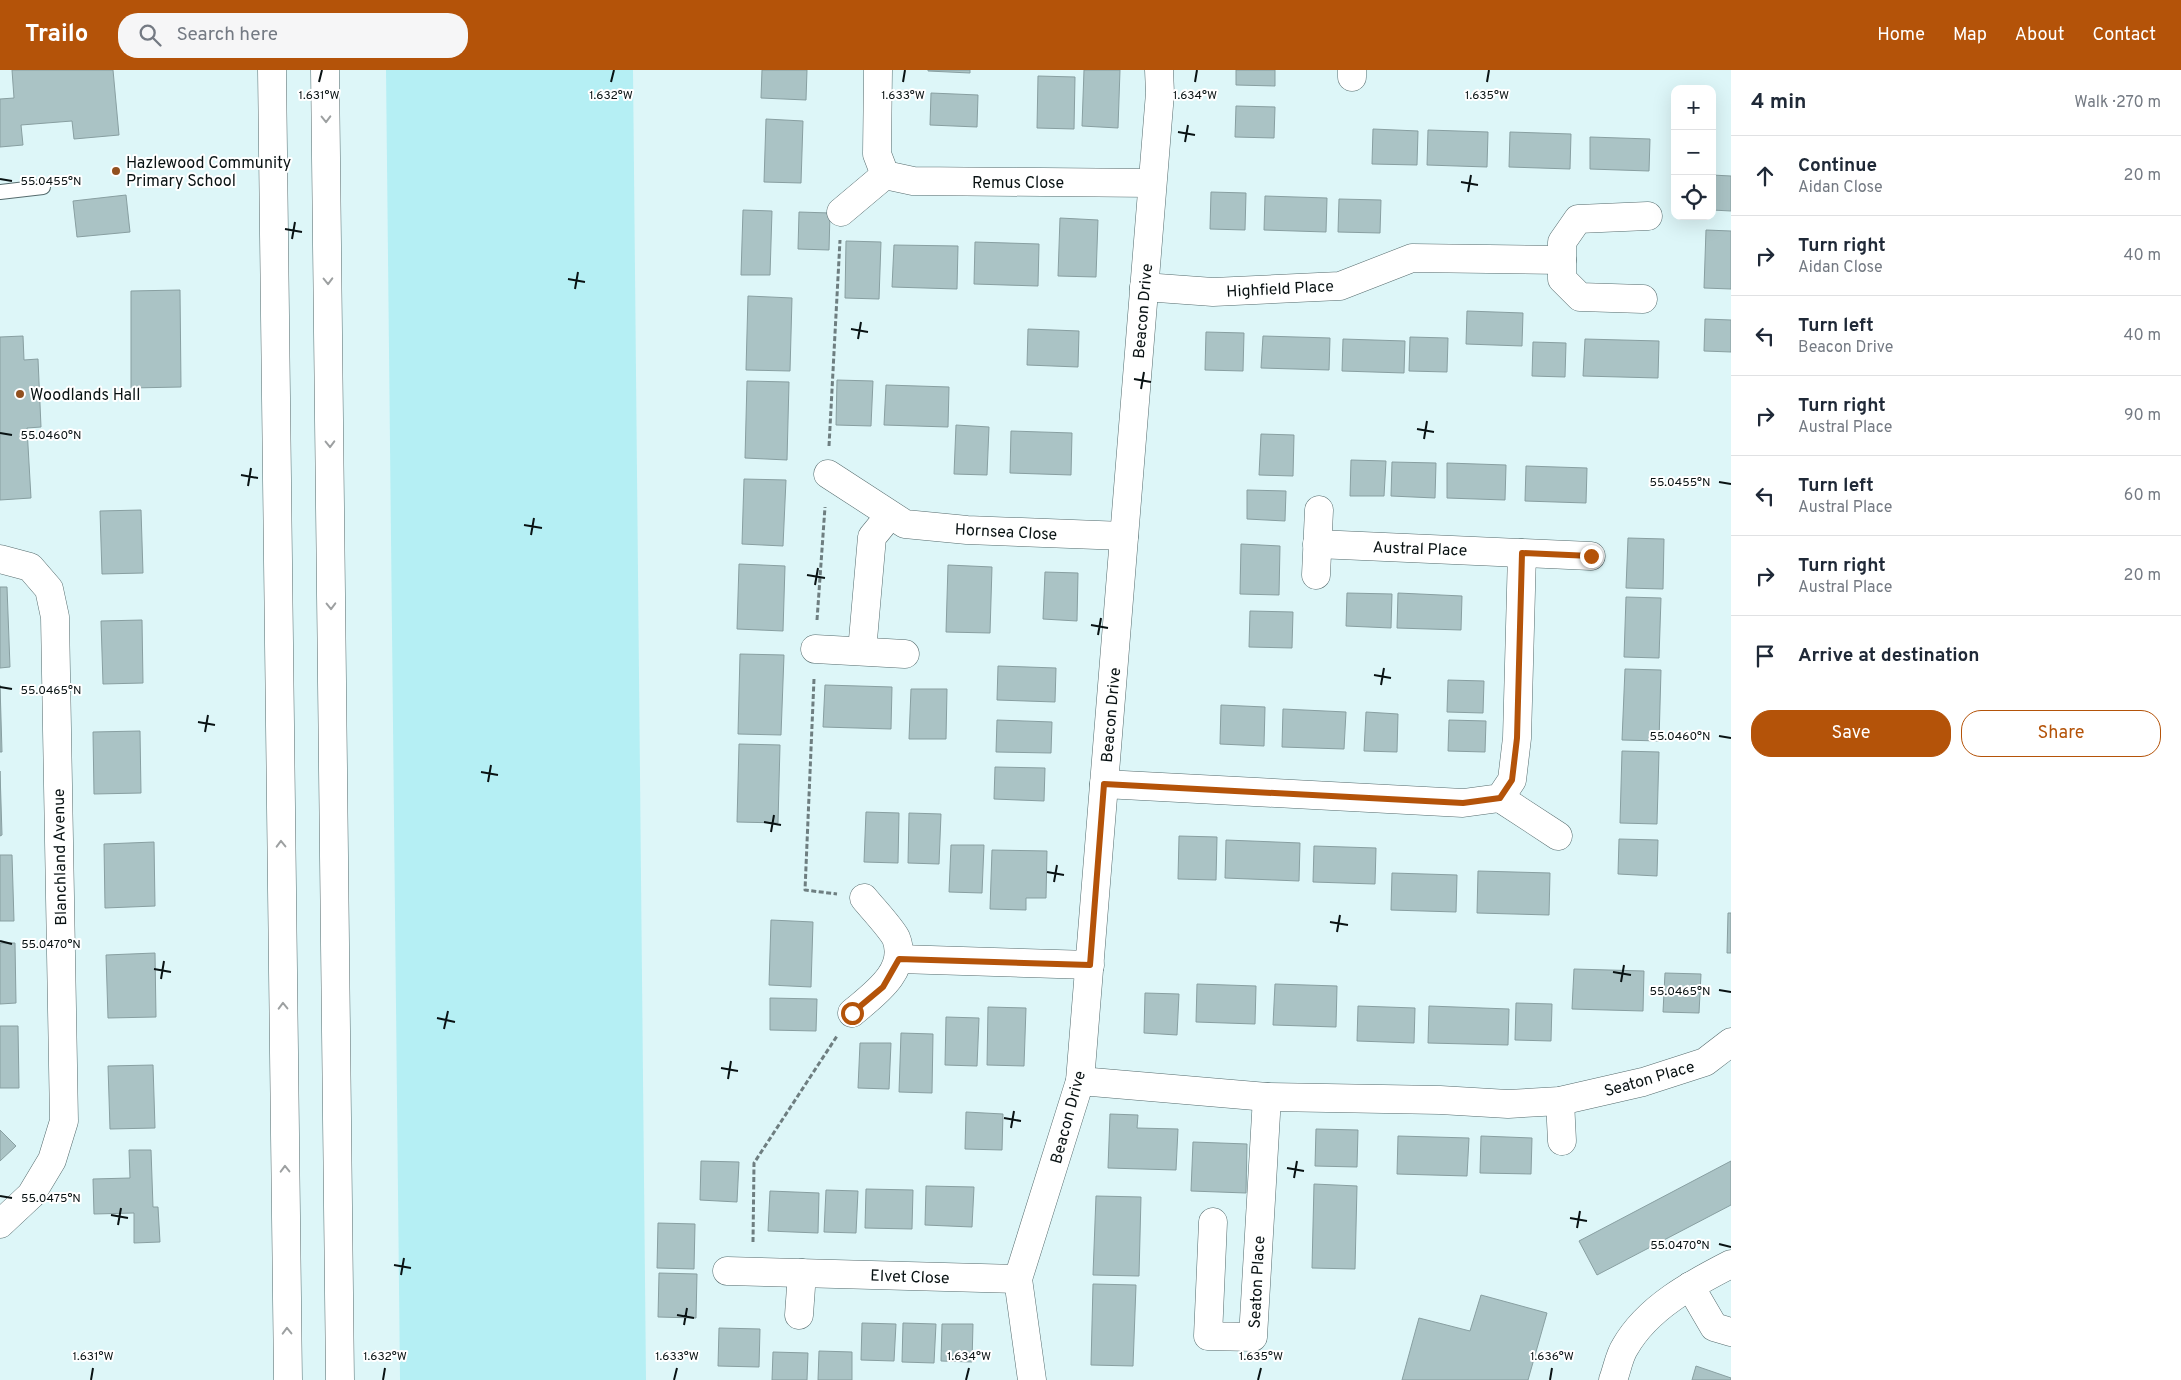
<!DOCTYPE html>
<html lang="en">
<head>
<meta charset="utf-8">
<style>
  body { margin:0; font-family:Overpass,sans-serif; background:#f6f6f7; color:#1f2937 }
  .controls { position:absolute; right:15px; top:15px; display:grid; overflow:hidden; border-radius:10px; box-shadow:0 5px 20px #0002 }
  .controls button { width:45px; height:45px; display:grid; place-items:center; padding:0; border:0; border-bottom:1px solid #e0e1e3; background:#fff; color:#1f2937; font:25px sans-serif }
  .stop { position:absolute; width:15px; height:15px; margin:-11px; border:4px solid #b45309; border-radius:50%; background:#fff }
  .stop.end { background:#b45309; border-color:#fff; box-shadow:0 1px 5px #0008 }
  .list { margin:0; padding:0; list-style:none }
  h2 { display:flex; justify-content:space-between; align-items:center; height:65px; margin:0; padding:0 20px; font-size:21px }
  h2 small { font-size:16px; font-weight:400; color:#747a83 }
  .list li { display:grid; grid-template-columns:32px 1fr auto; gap:15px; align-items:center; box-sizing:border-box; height:80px; padding:0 20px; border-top:1px solid #e0e1e3 }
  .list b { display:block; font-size:19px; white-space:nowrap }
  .list p { margin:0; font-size:16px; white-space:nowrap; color:#747a83 }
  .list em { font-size:16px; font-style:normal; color:#747a83 }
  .actions { display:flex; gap:10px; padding:15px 20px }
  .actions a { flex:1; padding:11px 0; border:1px solid #b45309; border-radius:20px; text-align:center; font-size:18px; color:#b45309 }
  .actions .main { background:#b45309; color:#fff }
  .icon { flex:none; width:28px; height:28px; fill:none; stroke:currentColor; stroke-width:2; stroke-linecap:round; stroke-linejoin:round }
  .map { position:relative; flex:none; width:1731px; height:1310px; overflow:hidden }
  header { display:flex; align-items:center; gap:30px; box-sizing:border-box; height:70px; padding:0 25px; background:#b45309; color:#fff }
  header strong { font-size:24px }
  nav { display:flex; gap:28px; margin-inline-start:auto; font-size:18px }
  .search { width:350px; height:45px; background:#f6f6f7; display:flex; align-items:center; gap:12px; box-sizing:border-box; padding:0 18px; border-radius:20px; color:#747a83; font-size:19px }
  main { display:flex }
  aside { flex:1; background:#fff }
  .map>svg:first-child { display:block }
  .green { fill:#b5eff4 }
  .building { fill:#aac3c5; stroke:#889fa1 }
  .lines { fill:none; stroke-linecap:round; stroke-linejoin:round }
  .lane-casing { stroke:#556b6d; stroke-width:16 }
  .street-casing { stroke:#556b6d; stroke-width:29 }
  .highway-casing { stroke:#556b6d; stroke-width:29 }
  .path { stroke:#6e7e80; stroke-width:3; stroke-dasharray:5 2.5; stroke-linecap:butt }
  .lane { stroke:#fff; stroke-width:14 }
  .street { stroke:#fff; stroke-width:28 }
  .highway { stroke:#fff; stroke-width:28 }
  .oneway { stroke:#9da0a1 }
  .route { stroke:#b45309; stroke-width:6 }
  .ticks { fill:none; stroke:#091213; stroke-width:2 }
  .poi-dot { fill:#92501f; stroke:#fff; stroke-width:2 }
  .labels { text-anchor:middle; stroke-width:4; stroke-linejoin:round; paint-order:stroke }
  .poi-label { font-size:16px; fill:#091213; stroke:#fff; text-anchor:start }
  .street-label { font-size:16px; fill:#091213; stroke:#fff }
  .ticks-label { font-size:12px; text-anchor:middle; fill:#091213; stroke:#fff; stroke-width:4; stroke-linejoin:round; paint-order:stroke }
</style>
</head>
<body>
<header>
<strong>Trailo</strong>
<div class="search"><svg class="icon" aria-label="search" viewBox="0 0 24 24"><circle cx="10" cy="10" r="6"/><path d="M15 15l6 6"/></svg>Search here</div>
<nav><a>Home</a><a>Map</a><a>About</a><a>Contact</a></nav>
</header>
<main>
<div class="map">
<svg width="1731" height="1310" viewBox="0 0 1731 1310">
  <rect width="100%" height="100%" fill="#ddf6f8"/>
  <path class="green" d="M386 0H633L646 1310H400Z"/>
  <g class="building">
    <path d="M12 0H113L119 65 74 69 72 51 21 55 23 75 0 77V29L14 28Z"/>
    <path d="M762 0H807L806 30 761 28Z"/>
    <path d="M928 0H970V3L928 1Z"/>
    <path d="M1084 0H1120L1118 58 1082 56Z"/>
    <path d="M1236 0H1275V16L1236 15Z"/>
    <path d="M1038 6 1075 7 1074 59 1037 58Z"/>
    <path d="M931 23 978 25 977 57 930 55Z"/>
    <path d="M1236 36 1275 37 1274 68 1235 67Z"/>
    <path d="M766 49 803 51 801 113 764 112Z"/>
    <path d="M1373 59 1418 61 1417 95 1372 94Z"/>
    <path d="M1428 60 1488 62 1487 97 1427 95Z"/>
    <path d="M1510 62 1571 64 1570 99 1509 97Z"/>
    <path d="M1590 67 1650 69 1649 101 1590 99Z"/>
    <path d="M1712 105 1731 106V141L1712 140Z"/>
    <path d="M1211 122 1246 123 1245 160 1210 159Z"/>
    <path d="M126 125 130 162 77 167 73 131Z"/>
    <path d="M1265 126 1327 128 1326 162 1264 160Z"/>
    <path d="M1339 129 1381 130 1380 163 1338 162Z"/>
    <path d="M743 140 772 141 770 205H741Z"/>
    <path d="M799 142 830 143 829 180 798 179Z"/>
    <path d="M1060 148 1098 150 1096 207 1058 206Z"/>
    <path d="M1706 160 1731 161V219L1704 218Z"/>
    <path d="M846 171 881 172 879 229 845 228Z"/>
    <path d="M975 172 1039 174 1038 216 974 214Z"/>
    <path d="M894 175 958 176 957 219 892 217Z"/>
    <path d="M180 220 181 317 131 318V221Z"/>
    <path d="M748 226 792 228 790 301 746 300Z"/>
    <path d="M1467 241 1523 243 1522 276 1466 274Z"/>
    <path d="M1705 249 1731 250V282L1704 281Z"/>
    <path d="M1028 259 1079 261 1078 297 1027 295Z"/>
    <path d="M1206 262 1244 263 1243 301 1205 300Z"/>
    <path d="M23 266 24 290 38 289 41 357 27 358 31 428 0 430V267Z"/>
    <path d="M1263 266 1330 268 1329 300 1261 298Z"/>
    <path d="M1410 267 1448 268 1447 302 1409 301Z"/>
    <path d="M1343 269 1405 271 1404 303 1342 301Z"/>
    <path d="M1585 269 1659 271 1658 308 1583 306Z"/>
    <path d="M1533 272 1566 273 1565 307 1532 306Z"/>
    <path d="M837 310 873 311 871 356 836 355Z"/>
    <path d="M747 311 789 312 787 390 745 388Z"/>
    <path d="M886 315 949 317 948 357 884 355Z"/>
    <path d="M956 355 989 357 987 405 954 404Z"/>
    <path d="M1011 361 1072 363 1071 405 1010 403Z"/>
    <path d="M1261 364 1294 365 1293 406 1259 405Z"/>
    <path d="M1351 390 1386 391 1384 426H1350Z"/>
    <path d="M1392 392 1436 393 1435 428 1391 426Z"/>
    <path d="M1447 393 1506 395 1505 430 1447 428Z"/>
    <path d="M1526 396 1587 398 1586 433 1525 431Z"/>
    <path d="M744 409 786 410 783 476 742 474Z"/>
    <path d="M1247 420 1286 421 1285 451 1247 449Z"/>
    <path d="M141 440 143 503 102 504 100 441Z"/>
    <path d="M1628 468 1664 469 1663 519 1626 518Z"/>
    <path d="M1241 474 1280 476 1279 525 1240 524Z"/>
    <path d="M739 494 785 496 783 561 737 559Z"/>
    <path d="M948 495 992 497 990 563 946 562Z"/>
    <path d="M1045 502 1078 503 1077 551 1043 549Z"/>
    <path d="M0 517H7L10 597 0 598Z"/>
    <path d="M1347 523 1392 524 1391 558 1346 556Z"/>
    <path d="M1398 523 1462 526 1461 560 1397 558Z"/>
    <path d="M1626 527 1661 528 1659 588 1624 587Z"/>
    <path d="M1250 541 1293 542 1292 578 1249 577Z"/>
    <path d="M142 550 143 613 103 614 101 551Z"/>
    <path d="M740 584 784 585 781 665 738 664Z"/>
    <path d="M998 596 1056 598 1055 632 997 630Z"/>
    <path d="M1625 599 1661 600 1659 671 1622 670Z"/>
    <path d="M1448 610 1484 611 1483 643 1447 642Z"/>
    <path d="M0 615 2 682H0Z"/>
    <path d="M825 615 892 617 891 659 823 657Z"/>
    <path d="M911 619H947L946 669H909Z"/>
    <path d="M1221 635 1265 637 1264 676 1220 674Z"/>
    <path d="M1283 639 1346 642 1344 679 1282 677Z"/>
    <path d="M1366 642 1398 644 1397 682 1364 681Z"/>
    <path d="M997 650 1052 652 1051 683 996 682Z"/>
    <path d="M1449 650 1486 651 1485 682 1448 681Z"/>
    <path d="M140 661 141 723 94 724 93 662Z"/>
    <path d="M739 674 780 675 778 753 737 752Z"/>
    <path d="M1622 681 1659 682 1657 754 1620 753Z"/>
    <path d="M995 697 1045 698 1044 731 994 729Z"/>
    <path d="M0 701 2 765 0 766Z"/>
    <path d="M866 742 899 743 898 793 864 792Z"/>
    <path d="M909 743 941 744 939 794 908 793Z"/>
    <path d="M1179 766 1217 767 1216 810 1178 809Z"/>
    <path d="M1619 769 1658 770 1657 806 1618 804Z"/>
    <path d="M1226 770 1300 773 1299 811 1225 808Z"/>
    <path d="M154 772 155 836 105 838 104 774Z"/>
    <path d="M951 775H984L982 823 949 822Z"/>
    <path d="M1314 776 1376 778 1375 814 1313 812Z"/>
    <path d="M992 780 1047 781 1046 828H1026V840L990 839Z"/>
    <path d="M0 785H12L14 851H0Z"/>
    <path d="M1478 801 1550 803 1549 845 1477 843Z"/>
    <path d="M1392 803 1457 805 1456 842 1391 840Z"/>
    <path d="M1728 843H1731V883H1727Z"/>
    <path d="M771 850 813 852 811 917 769 915Z"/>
    <path d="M0 873H15L16 933 0 934Z"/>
    <path d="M155 883 156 947 108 948 106 885Z"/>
    <path d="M1574 899 1644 901 1643 941 1572 939Z"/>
    <path d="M1665 903 1701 904 1699 943 1663 942Z"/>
    <path d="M1197 914 1256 916 1255 954 1196 952Z"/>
    <path d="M1275 914 1337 916 1336 957 1273 955Z"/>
    <path d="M1145 923 1179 924 1177 965 1144 963Z"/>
    <path d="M770 928 817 929 816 961 770 960Z"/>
    <path d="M1516 933 1552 934 1551 971 1515 970Z"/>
    <path d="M1358 936 1415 938 1414 973 1357 971Z"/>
    <path d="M1429 936 1509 939 1508 975 1428 973Z"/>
    <path d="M988 937 1026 938 1024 996 987 995Z"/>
    <path d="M946 947 979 948 977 996 945 995Z"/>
    <path d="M0 956H18L19 1018H0Z"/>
    <path d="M901 963 933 964 932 1023 899 1022Z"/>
    <path d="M860 973H891L889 1019 858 1018Z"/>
    <path d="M153 995 155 1058 110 1059 108 996Z"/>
    <path d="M966 1042 1003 1044 1002 1080 965 1079Z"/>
    <path d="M1110 1044 1138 1045 1137 1058 1178 1059 1176 1100 1108 1098Z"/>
    <path d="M1316 1059 1358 1060 1357 1097 1315 1096Z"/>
    <path d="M0 1060 16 1076 0 1091Z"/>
    <path d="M1398 1066 1469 1068 1467 1106 1397 1104Z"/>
    <path d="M1481 1066 1532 1068 1531 1104 1480 1103Z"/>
    <path d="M1193 1072 1247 1074 1246 1123 1191 1121Z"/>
    <path d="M129 1080H151L153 1137H158L160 1172 134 1173V1143L94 1144 93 1109 130 1108Z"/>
    <path d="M701 1091 739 1092 737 1132 700 1130Z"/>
    <path d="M1731 1091V1135L1597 1205 1579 1171Z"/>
    <path d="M1314 1114 1357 1116 1355 1199 1312 1198Z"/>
    <path d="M926 1116 974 1117 972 1157 925 1155Z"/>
    <path d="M866 1119 913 1120 912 1159 865 1158Z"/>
    <path d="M826 1120 858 1121 856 1163 824 1162Z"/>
    <path d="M770 1121 819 1123 818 1163 768 1161Z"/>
    <path d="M1096 1126 1141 1127 1139 1206 1093 1205Z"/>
    <path d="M658 1153 695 1154 694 1199 657 1198Z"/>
    <path d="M659 1203 697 1204 696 1248 658 1247Z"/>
    <path d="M1093 1214 1136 1215 1133 1296 1091 1295Z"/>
    <path d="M1481 1225 1547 1243 1528 1310H1402L1419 1248 1470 1261Z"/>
    <path d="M862 1253 896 1254 894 1291 861 1290Z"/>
    <path d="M903 1253 936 1254 934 1293 902 1292Z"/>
    <path d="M942 1254H973L972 1292 941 1291Z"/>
    <path d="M719 1258 760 1259 759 1297 718 1296Z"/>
    <path d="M819 1281 852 1282V1310H818Z"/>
    <path d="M773 1282 808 1283 807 1310H772Z"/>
    <path d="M1696 1296 1731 1308V1310H1692Z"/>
  </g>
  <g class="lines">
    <defs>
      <path id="lane" d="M0 122 43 117"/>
      <g id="street">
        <path d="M878 0 877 84 885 105 913 111 1152 113"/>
        <path d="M1352 0V7"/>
        <path d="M841 142 885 105"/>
        <path d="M1144 217 1213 222 1340 216 1412 188 1562 190"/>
        <path d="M1643 229 1580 227 1562 209V172L1578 149 1648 146"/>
        <path d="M828 404 905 454 967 460 1124 466"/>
        <path d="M1317 474 1591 486"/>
        <path d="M0 489 30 497 49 519 55 547 64 1051 52 1090 31 1125 0 1154"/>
        <path d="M1316 505 1319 440"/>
        <path d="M815 579 905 584"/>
        <path d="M862 581 872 467 890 445"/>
        <path d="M1104 714 1463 733 1500 728 1512 710 1517 668 1522 483"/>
        <path d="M1500 728 1558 766"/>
        <path d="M899 889 1090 895"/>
        <path d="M852 943C873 925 909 901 896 868 891 858 872 838 864 828"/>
        <path d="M1080 1011 1267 1027 1440 1030 1508 1034 1560 1031 1643 1012 1705 992 1731 972"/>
        <path d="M1560 1031 1562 1071"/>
        <path d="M1213 1152 1208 1266 1253 1267 1267 1027"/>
        <path d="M727 1201 1018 1209"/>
        <path d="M1690 1216 1714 1257 1731 1262"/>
        <path d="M799 1245 802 1203"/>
        <path d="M1032 1310 1018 1209 1080 1011 1160 23 1159 0"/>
        <path d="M1613 1310C1617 1300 1619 1286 1625 1277 1648 1237 1692 1214 1731 1194"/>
      </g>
      <g id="highway">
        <path d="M272 0 288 1310"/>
        <path d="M325 0 340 1310"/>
      </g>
    </defs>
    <use href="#lane" class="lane-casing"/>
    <use href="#street" class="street-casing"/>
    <use href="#highway" class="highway-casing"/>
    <g class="path">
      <path d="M829 376 840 170"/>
      <path d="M817 550 825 437"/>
      <path d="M814 609 805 820 837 824"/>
      <path d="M753 1172 754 1093 837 966"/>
    </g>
    <use href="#lane" class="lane"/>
    <use href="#street" class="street"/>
    <use href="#highway" class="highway"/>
  </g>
  <defs><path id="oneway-chevron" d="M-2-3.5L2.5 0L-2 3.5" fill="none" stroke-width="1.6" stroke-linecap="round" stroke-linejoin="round" transform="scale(1.25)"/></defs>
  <g class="oneway">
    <use href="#oneway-chevron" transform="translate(326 49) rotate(89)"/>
    <use href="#oneway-chevron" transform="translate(328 211) rotate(89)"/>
    <use href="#oneway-chevron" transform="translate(330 374) rotate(89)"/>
    <use href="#oneway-chevron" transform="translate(331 536) rotate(89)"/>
    <use href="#oneway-chevron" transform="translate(281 774) rotate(-91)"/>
    <use href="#oneway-chevron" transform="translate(283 936) rotate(-91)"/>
    <use href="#oneway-chevron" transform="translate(285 1099) rotate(-91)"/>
    <use href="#oneway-chevron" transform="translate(287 1261) rotate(-91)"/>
  </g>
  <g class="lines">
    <path class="route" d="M852 943 883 917 899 889 1090 895 1104 714 1463 733 1500 728 1512 710 1517 668 1522 483 1591 486"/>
  </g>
  <path class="ticks" d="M319 12 322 0M611 12 614 0M903 12 905 0M1195 12 1197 0M1487 12 1489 0M1178 62 1195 65M1185 72 1188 55M0 109 12 111M1461 112 1478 115M1468 122 1471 105M285 159 302 162M292 169 295 152M568 209 585 212M575 219 578 202M851 259 868 262M858 269 861 252M1134 309 1151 312M1141 319 1144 302M1417 359 1434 362M0 363 12 365M1424 369 1427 351M241 405 258 408M1719 412 1731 414M248 416 251 398M524 455 542 458M531 465 534 448M807 505 825 508M815 515 818 498M1091 555 1108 558M1098 565 1101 548M1374 605 1391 608M1381 615 1384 598M0 617 12 619M198 652 215 655M205 662 208 645M1719 666 1731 668M481 702 498 705M488 712 491 695M764 752 781 755M771 762 774 745M1047 802 1064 805M1054 812 1057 795M1330 852 1348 855M1337 862 1340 845M0 871 12 874M154 899 171 902M1613 902 1631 905M161 909 164 891M1621 912 1624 895M1719 920 1731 922M437 948 455 952M444 959 448 941M721 998 738 1001M728 1009 731 991M1004 1048 1021 1051M1011 1058 1014 1041M1287 1098 1304 1101M1294 1108 1297 1091M0 1126 12 1128M111 1145 128 1148M1570 1148 1587 1151M118 1155 121 1138M1577 1158 1580 1141M1719 1174 1731 1177M394 1195 411 1198M401 1205 404 1188M677 1245 694 1248M684 1255 687 1238M91 1310 93 1298M383 1310 385 1298M674 1310 677 1298M966 1310 969 1298M1258 1310 1261 1298M1550 1310 1552 1298"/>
  <g class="poi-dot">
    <circle cx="116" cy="101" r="5"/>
    <circle cx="20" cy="324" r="5"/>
  </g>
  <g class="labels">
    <g class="poi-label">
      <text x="126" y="98">Hazlewood Community<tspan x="126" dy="18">Primary School</tspan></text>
      <text x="30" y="330">Woodlands Hall</text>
    </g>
    <g class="street-label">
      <text x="1018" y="118">Remus Close</text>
      <text transform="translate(1280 218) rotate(-3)" y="6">Highfield Place</text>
      <text transform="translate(1142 241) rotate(-85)" y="6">Beacon Drive</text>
      <text transform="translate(1006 461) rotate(3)" y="6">Hornsea Close</text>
      <text transform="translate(1420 478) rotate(2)" y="6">Austral Place</text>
      <text transform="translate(1110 645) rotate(-85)" y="6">Beacon Drive</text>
      <text transform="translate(59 787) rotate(-91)" y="6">Blanchland Avenue</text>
      <text transform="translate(1649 1008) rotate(-16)" y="6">Seaton Place</text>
      <text transform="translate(1067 1047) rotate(-75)" y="6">Beacon Drive</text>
      <text transform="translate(910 1206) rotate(2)" y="6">Elvet Close</text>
      <text transform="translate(1256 1212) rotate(-87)" y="6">Seaton Place</text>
    </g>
  </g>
  <g class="ticks-label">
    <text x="319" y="29">1.631°W</text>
    <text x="611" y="29">1.632°W</text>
    <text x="903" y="29">1.633°W</text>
    <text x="1195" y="29">1.634°W</text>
    <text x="1487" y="29">1.635°W</text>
    <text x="51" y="115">55.0455°N</text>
    <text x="51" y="369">55.0460°N</text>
    <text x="1680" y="416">55.0455°N</text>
    <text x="51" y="624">55.0465°N</text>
    <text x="1680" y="670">55.0460°N</text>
    <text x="51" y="878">55.0470°N</text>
    <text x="1680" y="925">55.0465°N</text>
    <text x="51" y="1132">55.0475°N</text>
    <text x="1680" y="1179">55.0470°N</text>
    <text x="93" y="1290">1.631°W</text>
    <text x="385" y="1290">1.632°W</text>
    <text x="677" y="1290">1.633°W</text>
    <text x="969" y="1290">1.634°W</text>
    <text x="1261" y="1290">1.635°W</text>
    <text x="1552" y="1290">1.636°W</text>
  </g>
</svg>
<div class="controls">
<button>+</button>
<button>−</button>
<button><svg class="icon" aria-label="locate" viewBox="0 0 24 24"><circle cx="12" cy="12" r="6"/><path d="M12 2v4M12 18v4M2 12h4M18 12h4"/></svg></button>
</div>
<div class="stop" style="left:852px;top:943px"></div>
<div class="stop end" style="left:1591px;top:486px"></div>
</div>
<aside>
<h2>4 min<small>Walk · 270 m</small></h2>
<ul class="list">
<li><svg class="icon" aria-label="ahead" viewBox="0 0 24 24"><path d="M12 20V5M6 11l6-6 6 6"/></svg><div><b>Continue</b><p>Aidan Close</p></div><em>20 m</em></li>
<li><svg class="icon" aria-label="right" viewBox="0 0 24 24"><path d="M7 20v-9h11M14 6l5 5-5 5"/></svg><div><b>Turn right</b><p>Aidan Close</p></div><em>40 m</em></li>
<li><svg class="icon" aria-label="left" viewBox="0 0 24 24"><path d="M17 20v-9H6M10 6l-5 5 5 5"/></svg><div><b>Turn left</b><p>Beacon Drive</p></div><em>40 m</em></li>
<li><svg class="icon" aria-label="right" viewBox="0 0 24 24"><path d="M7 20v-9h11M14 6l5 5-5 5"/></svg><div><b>Turn right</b><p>Austral Place</p></div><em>90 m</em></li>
<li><svg class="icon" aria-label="left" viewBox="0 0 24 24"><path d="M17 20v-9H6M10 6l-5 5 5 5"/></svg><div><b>Turn left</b><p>Austral Place</p></div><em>60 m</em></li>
<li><svg class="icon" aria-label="right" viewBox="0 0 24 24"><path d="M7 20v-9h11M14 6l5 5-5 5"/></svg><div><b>Turn right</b><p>Austral Place</p></div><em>20 m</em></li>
<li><svg class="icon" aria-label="arrive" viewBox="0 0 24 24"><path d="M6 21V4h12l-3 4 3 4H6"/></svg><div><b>Arrive at destination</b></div></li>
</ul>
<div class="actions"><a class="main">Save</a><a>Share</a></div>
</aside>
</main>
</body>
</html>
